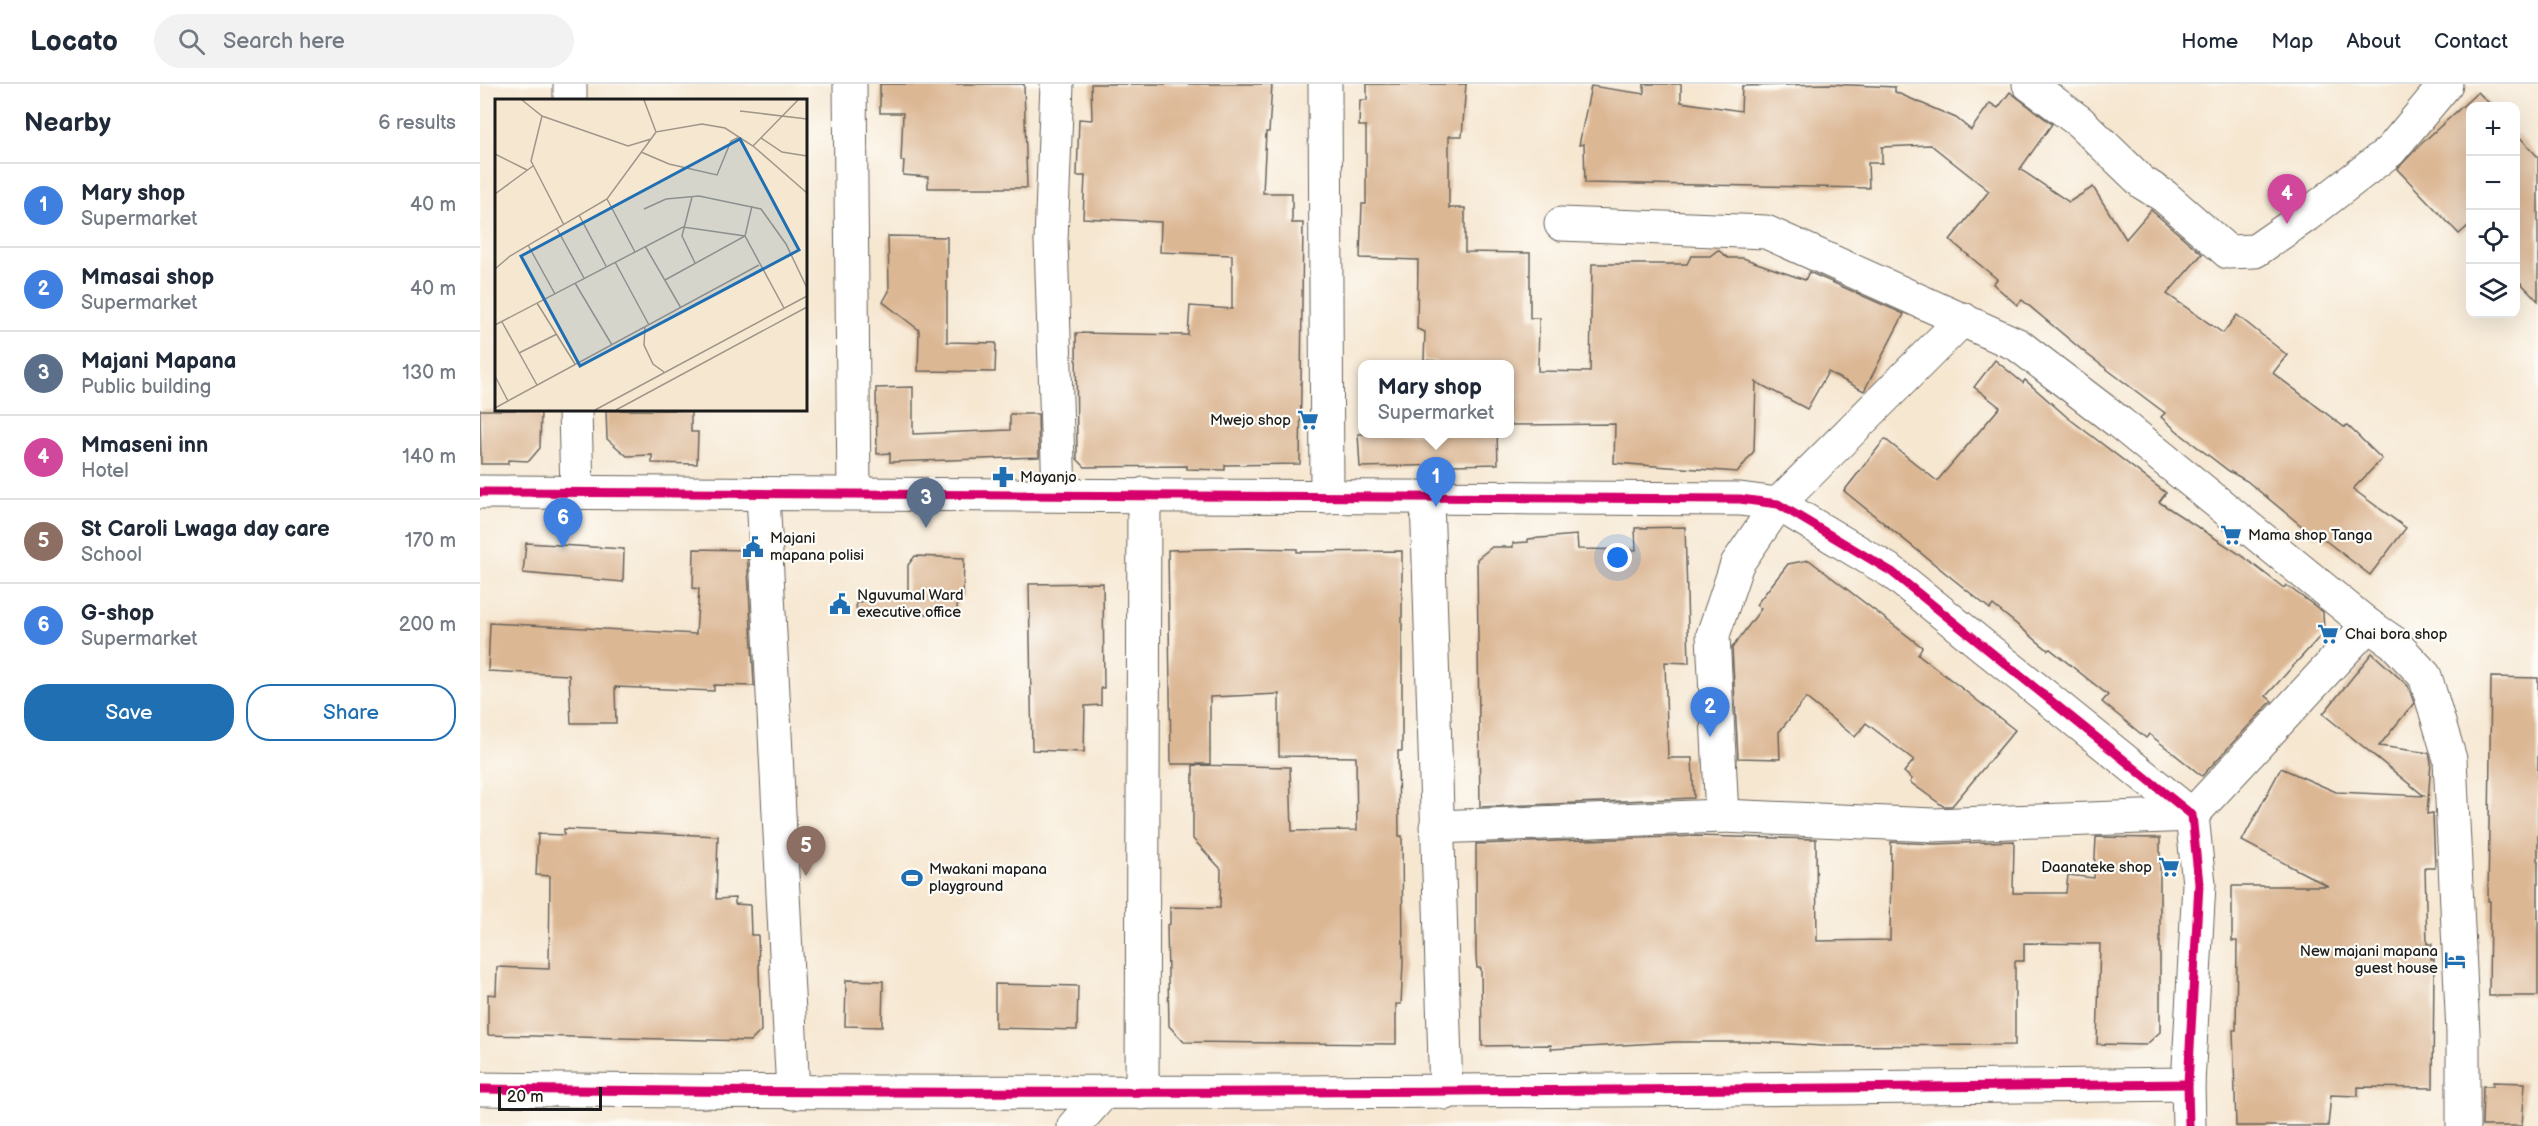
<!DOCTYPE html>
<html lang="en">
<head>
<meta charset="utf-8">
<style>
  body { margin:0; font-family:"Balsamiq Sans",sans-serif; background:#f2f2f3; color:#1f2937 }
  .controls { position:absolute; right:18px; top:18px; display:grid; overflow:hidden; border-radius:12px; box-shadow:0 6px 24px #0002 }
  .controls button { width:54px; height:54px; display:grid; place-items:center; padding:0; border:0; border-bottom:2px solid #e0e1e3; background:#fff; color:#1f2937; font:30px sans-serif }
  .scale { position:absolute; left:18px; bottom:15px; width:104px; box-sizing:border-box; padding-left:6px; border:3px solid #1c1c1c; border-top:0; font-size:16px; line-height:21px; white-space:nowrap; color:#1c1c1c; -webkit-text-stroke:4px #fdfcf7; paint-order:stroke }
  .you { position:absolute; left:1138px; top:474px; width:21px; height:21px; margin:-15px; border:4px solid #fff; border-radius:50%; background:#1a73e8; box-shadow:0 0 0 9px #1a73e833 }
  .badge { display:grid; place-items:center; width:39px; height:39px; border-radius:50%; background:#1f6fb2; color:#fff; font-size:20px; font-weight:700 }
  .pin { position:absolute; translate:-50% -50px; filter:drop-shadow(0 2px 3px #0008) }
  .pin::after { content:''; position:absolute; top:32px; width:21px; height:18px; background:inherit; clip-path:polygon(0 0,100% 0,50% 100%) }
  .popup { position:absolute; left:878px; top:276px; width:156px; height:78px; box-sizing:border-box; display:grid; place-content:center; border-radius:12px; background:#fff; filter:drop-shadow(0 2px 4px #0005); font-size:20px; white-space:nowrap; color:#747a83 }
  .popup b { font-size:22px; color:#1f2937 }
  .popup::after { content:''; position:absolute; left:50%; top:100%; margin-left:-12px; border:12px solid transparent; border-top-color:#fff }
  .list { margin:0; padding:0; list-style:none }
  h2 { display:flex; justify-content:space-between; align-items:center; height:78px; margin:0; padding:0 24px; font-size:26px }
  h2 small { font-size:20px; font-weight:400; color:#747a83 }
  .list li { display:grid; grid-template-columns:39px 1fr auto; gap:18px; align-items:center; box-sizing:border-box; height:84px; padding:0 24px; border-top:2px solid #e0e1e3 }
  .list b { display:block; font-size:22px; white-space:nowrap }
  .list p { margin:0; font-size:20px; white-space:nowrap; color:#747a83 }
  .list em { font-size:20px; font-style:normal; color:#747a83 }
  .actions { display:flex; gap:12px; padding:18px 24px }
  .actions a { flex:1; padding:14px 0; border:2px solid #1f6fb2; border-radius:24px; text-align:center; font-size:21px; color:#1f6fb2 }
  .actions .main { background:#1f6fb2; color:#fff }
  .icon { flex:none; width:33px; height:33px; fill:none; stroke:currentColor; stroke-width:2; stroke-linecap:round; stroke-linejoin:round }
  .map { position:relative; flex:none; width:2058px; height:1042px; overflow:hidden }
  header { display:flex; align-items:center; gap:36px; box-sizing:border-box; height:84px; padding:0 30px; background:#fff; border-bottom:2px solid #e0e1e3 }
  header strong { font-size:28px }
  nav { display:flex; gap:33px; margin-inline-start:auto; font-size:21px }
  .search { width:420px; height:54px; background:#f2f2f3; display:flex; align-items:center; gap:15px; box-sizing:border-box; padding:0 21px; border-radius:33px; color:#747a83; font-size:22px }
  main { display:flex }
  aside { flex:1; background:#fff }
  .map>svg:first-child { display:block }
  .building { fill:#dcb794 }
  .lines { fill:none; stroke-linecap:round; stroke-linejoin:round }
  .minor-casing { stroke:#68635b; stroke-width:35 }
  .minor { stroke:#fff; stroke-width:33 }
  .cycleway-casing { stroke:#fdfcf7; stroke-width:13 }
  .cycleway { stroke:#d6006c; stroke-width:9 }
  .labels { text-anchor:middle; stroke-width:4.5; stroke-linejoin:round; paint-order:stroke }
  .poi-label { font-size:15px; fill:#1c1c1c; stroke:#fdfcf7; text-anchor:start }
  .inset-road { fill:none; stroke:#9f9689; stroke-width:1.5 }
  .view { fill:#1f6fb2; fill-opacity:0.15; stroke:#1f6fb2; stroke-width:3 }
  .inset-edge { fill:none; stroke:#1c1c1c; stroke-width:3 }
</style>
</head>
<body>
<header>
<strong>Locato</strong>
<div class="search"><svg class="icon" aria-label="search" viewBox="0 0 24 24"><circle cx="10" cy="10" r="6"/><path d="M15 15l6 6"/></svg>Search here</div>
<nav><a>Home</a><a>Map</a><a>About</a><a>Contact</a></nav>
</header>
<main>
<aside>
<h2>Nearby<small>6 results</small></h2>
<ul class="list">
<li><span class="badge" style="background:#3f7fe0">1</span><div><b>Mary shop</b><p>Supermarket</p></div><em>40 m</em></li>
<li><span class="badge" style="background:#3f7fe0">2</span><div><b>Mmasai shop</b><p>Supermarket</p></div><em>40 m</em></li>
<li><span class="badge" style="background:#5c6f8a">3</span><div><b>Majani Mapana</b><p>Public building</p></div><em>130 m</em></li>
<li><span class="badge" style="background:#d1479c">4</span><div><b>Mmaseni inn</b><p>Hotel</p></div><em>140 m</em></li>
<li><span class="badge" style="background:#8d6e63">5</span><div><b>St Caroli Lwaga day care</b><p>School</p></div><em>170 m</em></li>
<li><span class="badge" style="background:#3f7fe0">6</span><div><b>G-shop</b><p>Supermarket</p></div><em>200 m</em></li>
</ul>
<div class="actions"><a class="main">Save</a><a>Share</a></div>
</aside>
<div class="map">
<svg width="2058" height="1042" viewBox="0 0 2058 1042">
  <rect width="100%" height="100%" fill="#fdfcf7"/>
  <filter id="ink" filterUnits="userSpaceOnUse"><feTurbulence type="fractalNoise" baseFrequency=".0167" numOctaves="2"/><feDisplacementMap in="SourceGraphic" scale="12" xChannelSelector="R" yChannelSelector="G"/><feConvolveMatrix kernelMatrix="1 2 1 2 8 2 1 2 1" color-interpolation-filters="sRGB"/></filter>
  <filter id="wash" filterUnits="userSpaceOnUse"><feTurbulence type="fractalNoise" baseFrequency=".008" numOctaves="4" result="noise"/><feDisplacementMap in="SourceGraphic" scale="24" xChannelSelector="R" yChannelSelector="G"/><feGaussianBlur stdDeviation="1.35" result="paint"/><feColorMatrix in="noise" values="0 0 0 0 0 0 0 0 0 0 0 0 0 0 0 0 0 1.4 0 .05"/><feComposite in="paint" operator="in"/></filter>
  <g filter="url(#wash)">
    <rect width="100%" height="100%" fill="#f6e7d1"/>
    <g id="blocks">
      <g class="building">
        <path d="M400 0H544L547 104H448V93L423 91 424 77H421L423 29H400Z"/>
        <path d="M611 0H792L789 48H786L783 109H812V139H823L820 380 745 381V386L707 385V382L605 383 597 375 596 249 708 251 710 222 752 225V171L680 168 681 138 603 134 605 92H597L599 35 612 36Z"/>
        <path d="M887 0H986L982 52H969V124H985V168L1050 169V234H1059L1058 287 1110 288 1112 180H1207L1211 172H1230L1238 166 1248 174H1263L1325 196 1329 188 1424 230 1384 307 1348 288 1327 325 1276 298 1274 367 1258 388 1134 379 1135 340 1029 341V280H956V277L944 276 945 248 937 245 938 176 880 174 882 120H886V42H879L880 16H887Z"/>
        <path d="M1164 0H1201V18L1261 27 1262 2 1349 0 1415 3V8L1476 34 1491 46 1510 19 1518 24 1530 8 1572 40 1540 85 1589 118 1613 103 1646 155 1671 126 1722 170 1687 210 1743 249 1757 231 1807 271 1793 289 1864 343 1867 341 1902 375 1873 405 1926 444 1890 491 1837 450 1835 453 1767 397 1749 387 1703 352 1681 333 1685 329 1608 271 1542 216 1537 221 1513 200 1517 195 1470 156 1509 107 1451 61 1402 63V79H1388L1389 104 1105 99 1104 60 1099 61 1111 2 1164 10Z"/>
        <path d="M1998 8 2012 22H1990V147L1987 143 1979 150 1917 85 1941 60Z"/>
        <path d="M2036 49 2058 73V217L2036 194Z"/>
        <path d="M408 152 467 153V258L516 259 515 288 438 287 439 246 403 218 409 207Z"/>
        <path d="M1515 276 1543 299 1545 296 1587 333 1686 409 1679 418 1761 471 1804 504 1806 501 1843 528 1844 548 1786 612 1792 617 1788 621 1722 692 1669 650 1666 654 1622 618 1628 611 1570 565 1568 566 1513 521 1510 525 1364 407 1405 355 1457 397 1520 323 1494 303Z"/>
        <path d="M433 303V350L530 346V330H558L559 373 410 378V369L397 370 396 304Z"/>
        <path d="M0 326H61L60 364 49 377 28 376V380H1Z"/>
        <path d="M126 326H211V348H218L217 380 172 379V371L147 372 127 355Z"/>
        <path d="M878 350H1017L1018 380 880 383Z"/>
        <path d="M1205 443 1209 579 1185 578 1188 674H1212L1214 714 1000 723 997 475 1012 463H1033V459L1048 458V455L1097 451 1098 465 1156 466 1155 444Z"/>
        <path d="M46 459 144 465 143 498 43 489Z"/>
        <path d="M768 464 817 465V468L922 467V667H918L919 752H922L923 879 921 920H916V960L704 958 689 942 687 841 690 840V823L740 824 741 785 713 755V681L810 683 812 747 877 746 876 673 799 672V610L730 613V680H691L688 466Z"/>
        <path d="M214 465 267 466 274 602 234 601V607L135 603 136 639H91L89 591 8 587 10 539 216 550 219 505 213 504Z"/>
        <path d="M435 472 484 474 483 513 477 515V530H377L376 519 428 507V481Z"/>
        <path d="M1329 476 1442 563 1438 570 1535 646 1472 722H1463L1430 698 1432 695 1424 688 1434 676 1386 639 1375 653 1326 614 1299 648 1300 675 1258 674 1252 564 1281 525 1276 521 1308 480Z"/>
        <path d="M623 499 624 604H621V621L605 622 604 668 552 666 549 500Z"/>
        <path d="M1892 569 1928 602 1934 619 1899 662 1949 669 1951 678 1947 730 1953 729 1955 784H1945L1947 860H1952L1951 875H1954L1953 1004 1878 1003V1012L1851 1011 1848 1042H1756L1753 946H1756L1757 857H1752V802H1848L1762 757 1801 684 1856 708 1944 712 1843 630Z"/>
        <path d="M2011 593 2058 594V912H2009L2010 817H2008Z"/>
        <path d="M84 745 238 752 236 815 255 814V820L270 821 271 851H278L281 947 271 957 8 951V910L16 911 17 883 69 885 70 792 56 791 58 750 84 751Z"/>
        <path d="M1216 752 1336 755 1337 857 1410 856 1411 758 1455 760 1534 757 1533 809H1586L1588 791 1614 794 1616 753 1680 754V948L1666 961 1617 960 1620 860 1544 859V877H1535V961L1342 962 1277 958H1196L1071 965V961L1002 962 1001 884H997L996 873V760Z"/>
        <path d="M366 896 403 897 402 943 365 942Z"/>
        <path d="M515 900 598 902 597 946 515 944Z"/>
        <path d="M2013 998 2045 999 2042 1042H2002L2003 1002H2013Z"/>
      </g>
    </g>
  </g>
  <g filter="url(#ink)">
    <use href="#blocks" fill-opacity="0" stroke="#68635b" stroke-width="1.5"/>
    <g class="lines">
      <defs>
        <g id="minor">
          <path d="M90 0V16"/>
          <path d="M370 0 374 409"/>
          <path d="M577 0 571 157 579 410"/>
          <path d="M845 0 847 413"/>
          <path d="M1549 0 1600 38 1663 99 1684 112 1748 168 1775 167 1827 131 1910 67 1966 0"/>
          <path d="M1081 140 1286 148 1538 261 1640 339 1888 541 1913 558 1945 592 1970 675 1983 949V1042"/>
          <path d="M95 326 97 409"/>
          <path d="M0 408 1260 415 1298 420 1412 488 1712 731 1719 800 1708 1000 1709 1042"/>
          <path d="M283 410 313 1009"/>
          <path d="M947 414 966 1009"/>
          <path d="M1242 732 1233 551 1257 480 1298 420 1483 235"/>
          <path d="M956 743 1242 732 1454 741 1712 731 1888 541"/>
          <path d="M0 1005C569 1012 1138 1007 1708 1000"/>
          <path d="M662 1009 664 410"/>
          <path d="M594 1042 624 1008"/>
        </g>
      </defs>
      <use href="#minor" class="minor-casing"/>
      <use href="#minor" class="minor"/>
      <defs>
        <g id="cycleway">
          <path d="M0 408 1260 415 1298 420 1412 488 1712 731 1719 800 1708 1000 1709 1042"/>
          <path d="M0 1005C569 1012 1138 1007 1708 1000"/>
        </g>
      </defs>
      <use href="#cycleway" class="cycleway-casing"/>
      <use href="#cycleway" class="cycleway"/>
    </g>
  </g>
  <defs>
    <symbol id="supermarket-bare" viewBox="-9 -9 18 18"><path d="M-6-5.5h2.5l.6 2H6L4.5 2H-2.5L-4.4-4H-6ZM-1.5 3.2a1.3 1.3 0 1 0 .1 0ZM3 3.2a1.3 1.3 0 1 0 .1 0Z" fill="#1f6fb2" stroke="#fdfcf7" stroke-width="2.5" paint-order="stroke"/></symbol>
    <symbol id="pharmacy-bare" viewBox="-9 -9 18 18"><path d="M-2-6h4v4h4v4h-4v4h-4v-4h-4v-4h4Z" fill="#1f6fb2" stroke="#fdfcf7" stroke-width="2.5" paint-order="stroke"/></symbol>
    <symbol id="civic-bare" viewBox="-9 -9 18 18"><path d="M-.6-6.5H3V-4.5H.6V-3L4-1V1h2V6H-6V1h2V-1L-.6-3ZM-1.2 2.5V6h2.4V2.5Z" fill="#1f6fb2" stroke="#fdfcf7" stroke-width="2.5" paint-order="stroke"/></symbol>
    <symbol id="stadium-bare" viewBox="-9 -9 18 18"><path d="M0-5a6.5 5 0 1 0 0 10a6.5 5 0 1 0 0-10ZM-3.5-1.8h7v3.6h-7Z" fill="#1f6fb2" stroke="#fdfcf7" stroke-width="2.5" paint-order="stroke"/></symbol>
    <symbol id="hotel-bare" viewBox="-9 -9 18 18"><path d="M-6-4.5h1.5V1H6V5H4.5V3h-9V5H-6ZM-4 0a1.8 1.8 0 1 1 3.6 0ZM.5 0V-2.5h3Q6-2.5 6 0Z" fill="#1f6fb2" stroke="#fdfcf7" stroke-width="2.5" paint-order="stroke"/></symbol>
  </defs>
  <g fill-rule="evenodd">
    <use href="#supermarket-bare" x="813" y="321" width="30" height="30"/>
    <use href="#pharmacy-bare" x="508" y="378" width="30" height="30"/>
    <use href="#supermarket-bare" x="1736" y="436" width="30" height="30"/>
    <use href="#civic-bare" x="258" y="448" width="30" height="30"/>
    <use href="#civic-bare" x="345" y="505" width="30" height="30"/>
    <use href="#supermarket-bare" x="1833" y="535" width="30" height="30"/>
    <use href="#supermarket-bare" x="1674" y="768" width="30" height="30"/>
    <use href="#stadium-bare" x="417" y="779" width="30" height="30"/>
    <use href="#hotel-bare" x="1960" y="861" width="30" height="30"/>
  </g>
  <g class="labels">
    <g class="poi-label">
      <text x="811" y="341" text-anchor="end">Mwejo shop</text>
      <text x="540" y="398">Mayanjo</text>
      <text x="1768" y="456">Mama shop Tanga</text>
      <text x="290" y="459">Majani<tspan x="290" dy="17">mapana polisi</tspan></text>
      <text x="377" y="516">Nguvumal Ward<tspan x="377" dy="17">executive office</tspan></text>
      <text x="1865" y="555">Chai bora shop</text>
      <text x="1672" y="788" text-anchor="end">Daanateke shop</text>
      <text x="449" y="790">Mwakani mapana<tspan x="449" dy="17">playground</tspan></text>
      <text x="1958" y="872" text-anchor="end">New majani mapana<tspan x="1958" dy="17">guest house</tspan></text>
    </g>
  </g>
  <g transform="translate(15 15)">
    <rect width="312" height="312" fill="#f6e7d1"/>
    <path class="inset-road" d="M27 1 47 17 133 47 156 40 161 33M149 1 161 33 207 25 230 29 258 47 312 94M245 12 312 20M47 17 36 62 69 126M266 39 287 53 312 57M258 47 303 1M146 53 174 65 222 76 236 42 244 38M0 55 32 71M0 95 38 67M197 98 187 137 200 164M112 100 140 153M149 110 171 100 204 97 266 110 291 145 312 189M84 116 111 167M62 130 89 179M33 146 60 195M150 147 186 209M120 163 154 226M0 170 15 157 112 100 156 40M170 181 250 137 257 107M80 184 117 246M42 204 80 265M7 223 42 286M0 226 188 128 250 137 289 209M150 228 149 246 158 265 169 273M24 254 62 235M0 277 13 302M0 309 264 166M100 311 312 197M121 311 312 208"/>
    <path class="view" d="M245 40 304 151 85 267 26 157Z"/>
    <rect width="312" height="312" class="inset-edge"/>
  </g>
</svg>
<div class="controls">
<button>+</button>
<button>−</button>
<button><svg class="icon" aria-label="locate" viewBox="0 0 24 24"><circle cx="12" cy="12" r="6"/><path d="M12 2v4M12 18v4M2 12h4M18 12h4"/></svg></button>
<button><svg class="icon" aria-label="layers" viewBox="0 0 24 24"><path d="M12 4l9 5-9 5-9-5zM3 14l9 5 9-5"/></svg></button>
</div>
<div class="scale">20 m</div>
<div class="you"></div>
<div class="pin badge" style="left:956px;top:423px;background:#3f7fe0">1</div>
<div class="popup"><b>Mary shop</b>Supermarket</div>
<div class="pin badge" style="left:1230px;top:653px;background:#3f7fe0">2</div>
<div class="pin badge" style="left:446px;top:444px;background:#5c6f8a">3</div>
<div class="pin badge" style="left:1807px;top:140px;background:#d1479c">4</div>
<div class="pin badge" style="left:326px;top:792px;background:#8d6e63">5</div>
<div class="pin badge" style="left:83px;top:464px;background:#3f7fe0">6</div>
</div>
</main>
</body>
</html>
